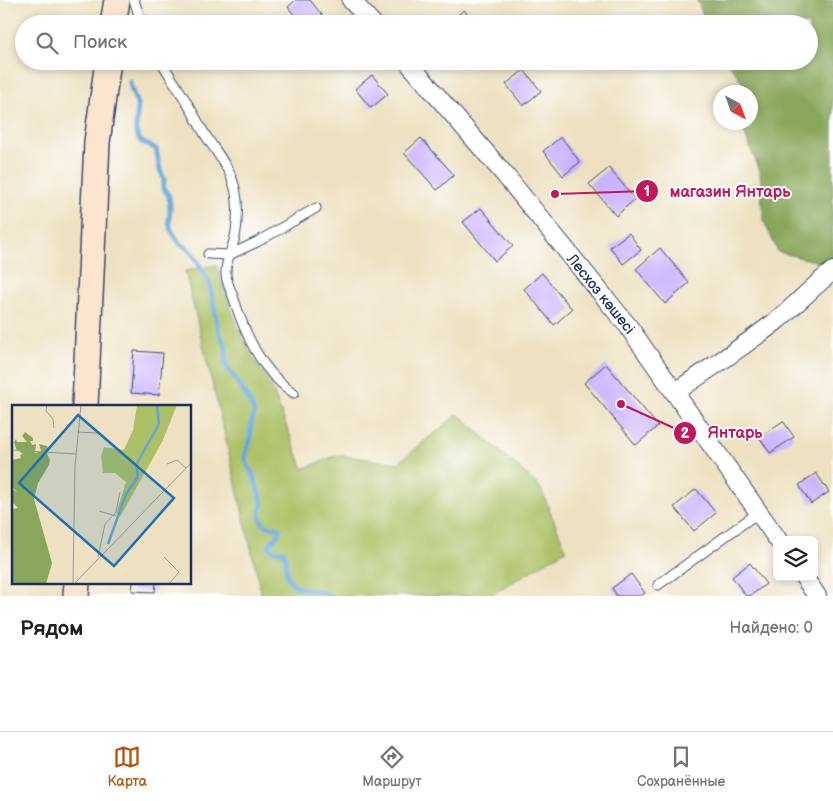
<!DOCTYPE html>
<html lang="ru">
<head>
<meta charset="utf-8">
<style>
  body { margin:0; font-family:"Balsamiq Sans",sans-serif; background:#f2f2f2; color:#202124 }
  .controls { position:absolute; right:15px; bottom:15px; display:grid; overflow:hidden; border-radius:8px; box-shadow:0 2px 8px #0003 }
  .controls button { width:45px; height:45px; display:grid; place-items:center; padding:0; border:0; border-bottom:1px solid #e0e0e0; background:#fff; color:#202124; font:25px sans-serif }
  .compass { position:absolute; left:713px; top:85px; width:45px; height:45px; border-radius:50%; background:#fff; box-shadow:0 2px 8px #0003; rotate:139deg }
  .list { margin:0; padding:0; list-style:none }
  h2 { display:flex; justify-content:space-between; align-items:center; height:65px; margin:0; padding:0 20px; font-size:21px }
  h2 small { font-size:16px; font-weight:400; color:#757577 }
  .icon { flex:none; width:28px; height:28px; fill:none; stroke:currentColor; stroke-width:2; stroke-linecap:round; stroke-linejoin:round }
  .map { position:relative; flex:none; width:833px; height:596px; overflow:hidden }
  .search { position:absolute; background:#fff; box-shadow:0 2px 8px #0003; left:15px; right:15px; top:15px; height:55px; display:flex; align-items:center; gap:12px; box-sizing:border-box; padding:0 18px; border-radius:28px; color:#757577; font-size:19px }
  .sheet { height:135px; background:#fff }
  nav { display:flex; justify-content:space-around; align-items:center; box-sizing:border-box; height:70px; border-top:1px solid #e0e0e0; background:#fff; font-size:14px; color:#757577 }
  nav a { display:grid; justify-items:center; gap:2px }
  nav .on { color:#b45309 }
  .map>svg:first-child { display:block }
  .green { fill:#acc166; stroke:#647862 }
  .forest { fill:#89a75b; stroke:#526b5c }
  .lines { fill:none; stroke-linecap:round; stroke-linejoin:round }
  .stream { stroke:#64a5d7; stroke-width:5 }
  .building { fill:#cab2fd }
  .lane-casing { stroke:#3a4a6d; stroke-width:11 }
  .street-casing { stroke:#3a4a6d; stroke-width:20 }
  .secondary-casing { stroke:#3a4a6d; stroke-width:28 }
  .lane { stroke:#fff; stroke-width:9 }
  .street { stroke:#fff; stroke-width:18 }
  .secondary { stroke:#fce5cf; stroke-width:25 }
  .labels { text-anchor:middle; stroke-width:4; stroke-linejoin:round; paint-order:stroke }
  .street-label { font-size:15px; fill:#1b2f5e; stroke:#fff }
  .inset-river { fill:none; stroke:#64a5d7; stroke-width:2.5 }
  .inset-road { fill:none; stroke:#999a99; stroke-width:1 }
  .view { fill:#1f6fb2; fill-opacity:0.15; stroke:#1f6fb2; stroke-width:2.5 }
  .inset-edge { fill:none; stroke:#1b2f5e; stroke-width:2.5 }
  .leader { fill:none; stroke:#c2185b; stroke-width:2 }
  .callout-dot { fill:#c2185b; stroke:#fff; stroke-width:2 }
  .mark-label { font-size:15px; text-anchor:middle; font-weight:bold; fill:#fff }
  .callout-label { font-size:16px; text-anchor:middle; font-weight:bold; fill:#c2185b; stroke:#fff; stroke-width:4; stroke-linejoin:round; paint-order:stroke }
</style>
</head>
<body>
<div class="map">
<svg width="833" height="596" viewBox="0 0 833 596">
  <rect width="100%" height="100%" fill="#fff"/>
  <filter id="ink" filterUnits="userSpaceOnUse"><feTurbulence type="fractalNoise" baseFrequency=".02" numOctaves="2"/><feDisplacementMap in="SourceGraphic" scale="10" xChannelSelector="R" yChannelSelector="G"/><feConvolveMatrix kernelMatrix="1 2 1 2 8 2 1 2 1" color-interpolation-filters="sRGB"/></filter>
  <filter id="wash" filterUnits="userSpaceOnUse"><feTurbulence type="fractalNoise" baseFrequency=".0096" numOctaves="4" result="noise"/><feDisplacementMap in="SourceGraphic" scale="20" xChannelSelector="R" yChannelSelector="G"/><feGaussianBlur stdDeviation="1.12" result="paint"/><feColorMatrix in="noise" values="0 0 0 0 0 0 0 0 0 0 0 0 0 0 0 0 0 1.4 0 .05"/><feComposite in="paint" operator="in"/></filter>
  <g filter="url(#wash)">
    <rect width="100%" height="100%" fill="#ede1c1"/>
    <path class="green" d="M216 265 238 328 254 360 269 381 303 469 337 455 398 463 458 414 540 487 566 550 489 596H262L220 415 185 271Z"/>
    <path class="forest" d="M697 0H833V274L819 262 778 252 763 219 760 171 740 123 750 122V92H741L742 82 727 61H809V24H707Z"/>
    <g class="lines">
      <path class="stream" d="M130 81C130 90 135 96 137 104 140 116 130 132 142 142 147 145 152 146 156 149L160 170 164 179 163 188 169 196 170 209 169 222 171 230 180 244 186 247 195 257 210 284 218 330 226 347V356L225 364 245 394 254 411V415L251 424 250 440 245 457 248 466 254 477 262 502 260 511V517L264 525 270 527H277L280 529 278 535 270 544 269 547 274 551H284C288 560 283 573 290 581 298 594 318 586 329 596"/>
    </g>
    <g id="blocks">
      <g class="building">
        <path d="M296 0H310L329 24H301L288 7Z"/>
        <path d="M464 10 475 24H446Z"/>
        <path d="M524 70 541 91 523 106 506 84Z"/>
        <path d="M372 75 388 94 371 108 355 89Z"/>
        <path d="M561 137 580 162 563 176 543 151Z"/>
        <path d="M421 138 454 175 437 190 404 153Z"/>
        <path d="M609 168 635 199 616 216 589 184Z"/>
        <path d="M481 208 513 246 495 261 463 222Z"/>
        <path d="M629 233 641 250 623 264 610 247Z"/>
        <path d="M660 248 689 283 665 304 636 269Z"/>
        <path d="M542 273 572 309 554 325 524 289Z"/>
        <path d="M134 351 163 353 159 395 131 393Z"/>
        <path d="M606 364 658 426 636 445 584 383Z"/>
        <path d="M783 421 794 437 770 453 759 437Z"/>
        <path d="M816 473 829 492 811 504 799 485Z"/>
        <path d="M696 489 716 513 694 531 674 507Z"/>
        <path d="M750 563 766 584 750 596H746L732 577Z"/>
        <path d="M631 574 645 593 640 596H617L612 588Z"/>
        <path d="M133 582H156L155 592 132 591Z"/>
      </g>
    </g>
  </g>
  <g filter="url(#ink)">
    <use href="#blocks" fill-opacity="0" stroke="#3a4a6d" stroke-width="1"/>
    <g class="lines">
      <defs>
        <g id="lane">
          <path d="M134 0 142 24"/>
          <path d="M161 61C169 75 179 89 187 103 194 114 199 125 206 136 216 152 229 167 234 185 239 200 238 225 234 241 231 251 225 263 226 274 226 281 230 289 233 296 244 332 261 372 294 393"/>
          <path d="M208 254 229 255 257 242 316 208"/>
          <path d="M658 585 759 512"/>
        </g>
        <g id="street">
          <path d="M351 0 373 24"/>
          <path d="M407 61 505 175 628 326 778 540"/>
          <path d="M675 392C709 369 743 347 775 322 795 306 812 287 833 271"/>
          <path d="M804 577 817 596"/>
        </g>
        <g id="secondary">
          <path d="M113 24 117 0"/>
          <path d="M85 406 97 142 108 61"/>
          <path d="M76 596 77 582"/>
        </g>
      </defs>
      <use href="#lane" class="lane-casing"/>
      <use href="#street" class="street-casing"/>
      <use href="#secondary" class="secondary-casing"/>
      <use href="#lane" class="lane"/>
      <use href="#street" class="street"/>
      <use href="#secondary" class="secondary"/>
    </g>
  </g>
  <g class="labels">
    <g class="street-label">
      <text transform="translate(601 294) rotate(51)" y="5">Лесхоз көшесі</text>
    </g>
  </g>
  <g transform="translate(12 405)">
    <rect width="179" height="179" fill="#ede1c1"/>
    <path d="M125 0H165L150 37 108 112 104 109 114 77 103 68H91L89 51 92 42 112 45 121 25Z" fill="#acc166"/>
    <path d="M13 27 21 33V36H18L20 40 24 39 23 48 29 46 27 39 35 41 37 45 34 46 38 55 37 60 26 78 22 94 40 158 34 179H0V104L6 103 0 97V84L5 87 0 82V55L9 53 8 50 11 49 4 44 2 37 4 34 5 37H15L10 31Z" fill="#89a75b"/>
    <path class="inset-river" d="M96 139 114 89 126 72 124 60 147 19 145 0"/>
    <path class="inset-road" d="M35 0 34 6 41 14 42 23M66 27 85 28M0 45 64 49M155 59 165 55 174 63M87 106 104 111M86 152 93 119 104 107 108 87M152 152 167 167 157 179M61 179 63 61 69 0M62 179 179 58"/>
    <path class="view" d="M66 10 162 93 102 161 7 78Z"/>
    <rect width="179" height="179" class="inset-edge"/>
  </g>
  <path class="leader" d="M555 194L647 191M621 404L685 433"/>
  <g class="callout-dot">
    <circle cx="555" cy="194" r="5"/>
    <circle cx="621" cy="404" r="5"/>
    <circle cx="647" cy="191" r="12"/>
    <circle cx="685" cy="433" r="12"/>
  </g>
  <g class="mark-label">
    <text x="647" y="196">1</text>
    <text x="685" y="438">2</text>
  </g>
  <g class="callout-label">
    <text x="730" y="197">магазин Янтарь</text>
    <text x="735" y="438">Янтарь</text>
  </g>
</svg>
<div class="controls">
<button><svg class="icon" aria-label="layers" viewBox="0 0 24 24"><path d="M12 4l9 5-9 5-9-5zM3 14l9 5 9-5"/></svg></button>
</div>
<svg class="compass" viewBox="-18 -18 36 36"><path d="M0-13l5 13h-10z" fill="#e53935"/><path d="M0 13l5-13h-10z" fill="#757577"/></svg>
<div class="search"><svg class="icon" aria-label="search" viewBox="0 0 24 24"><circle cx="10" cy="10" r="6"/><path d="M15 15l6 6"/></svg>Поиск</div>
</div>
<section class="sheet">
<h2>Рядом<small>Найдено: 0</small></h2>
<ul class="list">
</ul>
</section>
<nav>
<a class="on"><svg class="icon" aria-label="map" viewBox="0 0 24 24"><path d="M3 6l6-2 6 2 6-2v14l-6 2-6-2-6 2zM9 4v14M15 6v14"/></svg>Карта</a>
<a><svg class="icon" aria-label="directions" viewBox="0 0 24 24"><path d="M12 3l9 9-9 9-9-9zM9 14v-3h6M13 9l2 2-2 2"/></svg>Маршрут</a>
<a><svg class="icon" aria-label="saved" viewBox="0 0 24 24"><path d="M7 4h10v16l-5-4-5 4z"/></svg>Сохранённые</a>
</nav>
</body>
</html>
